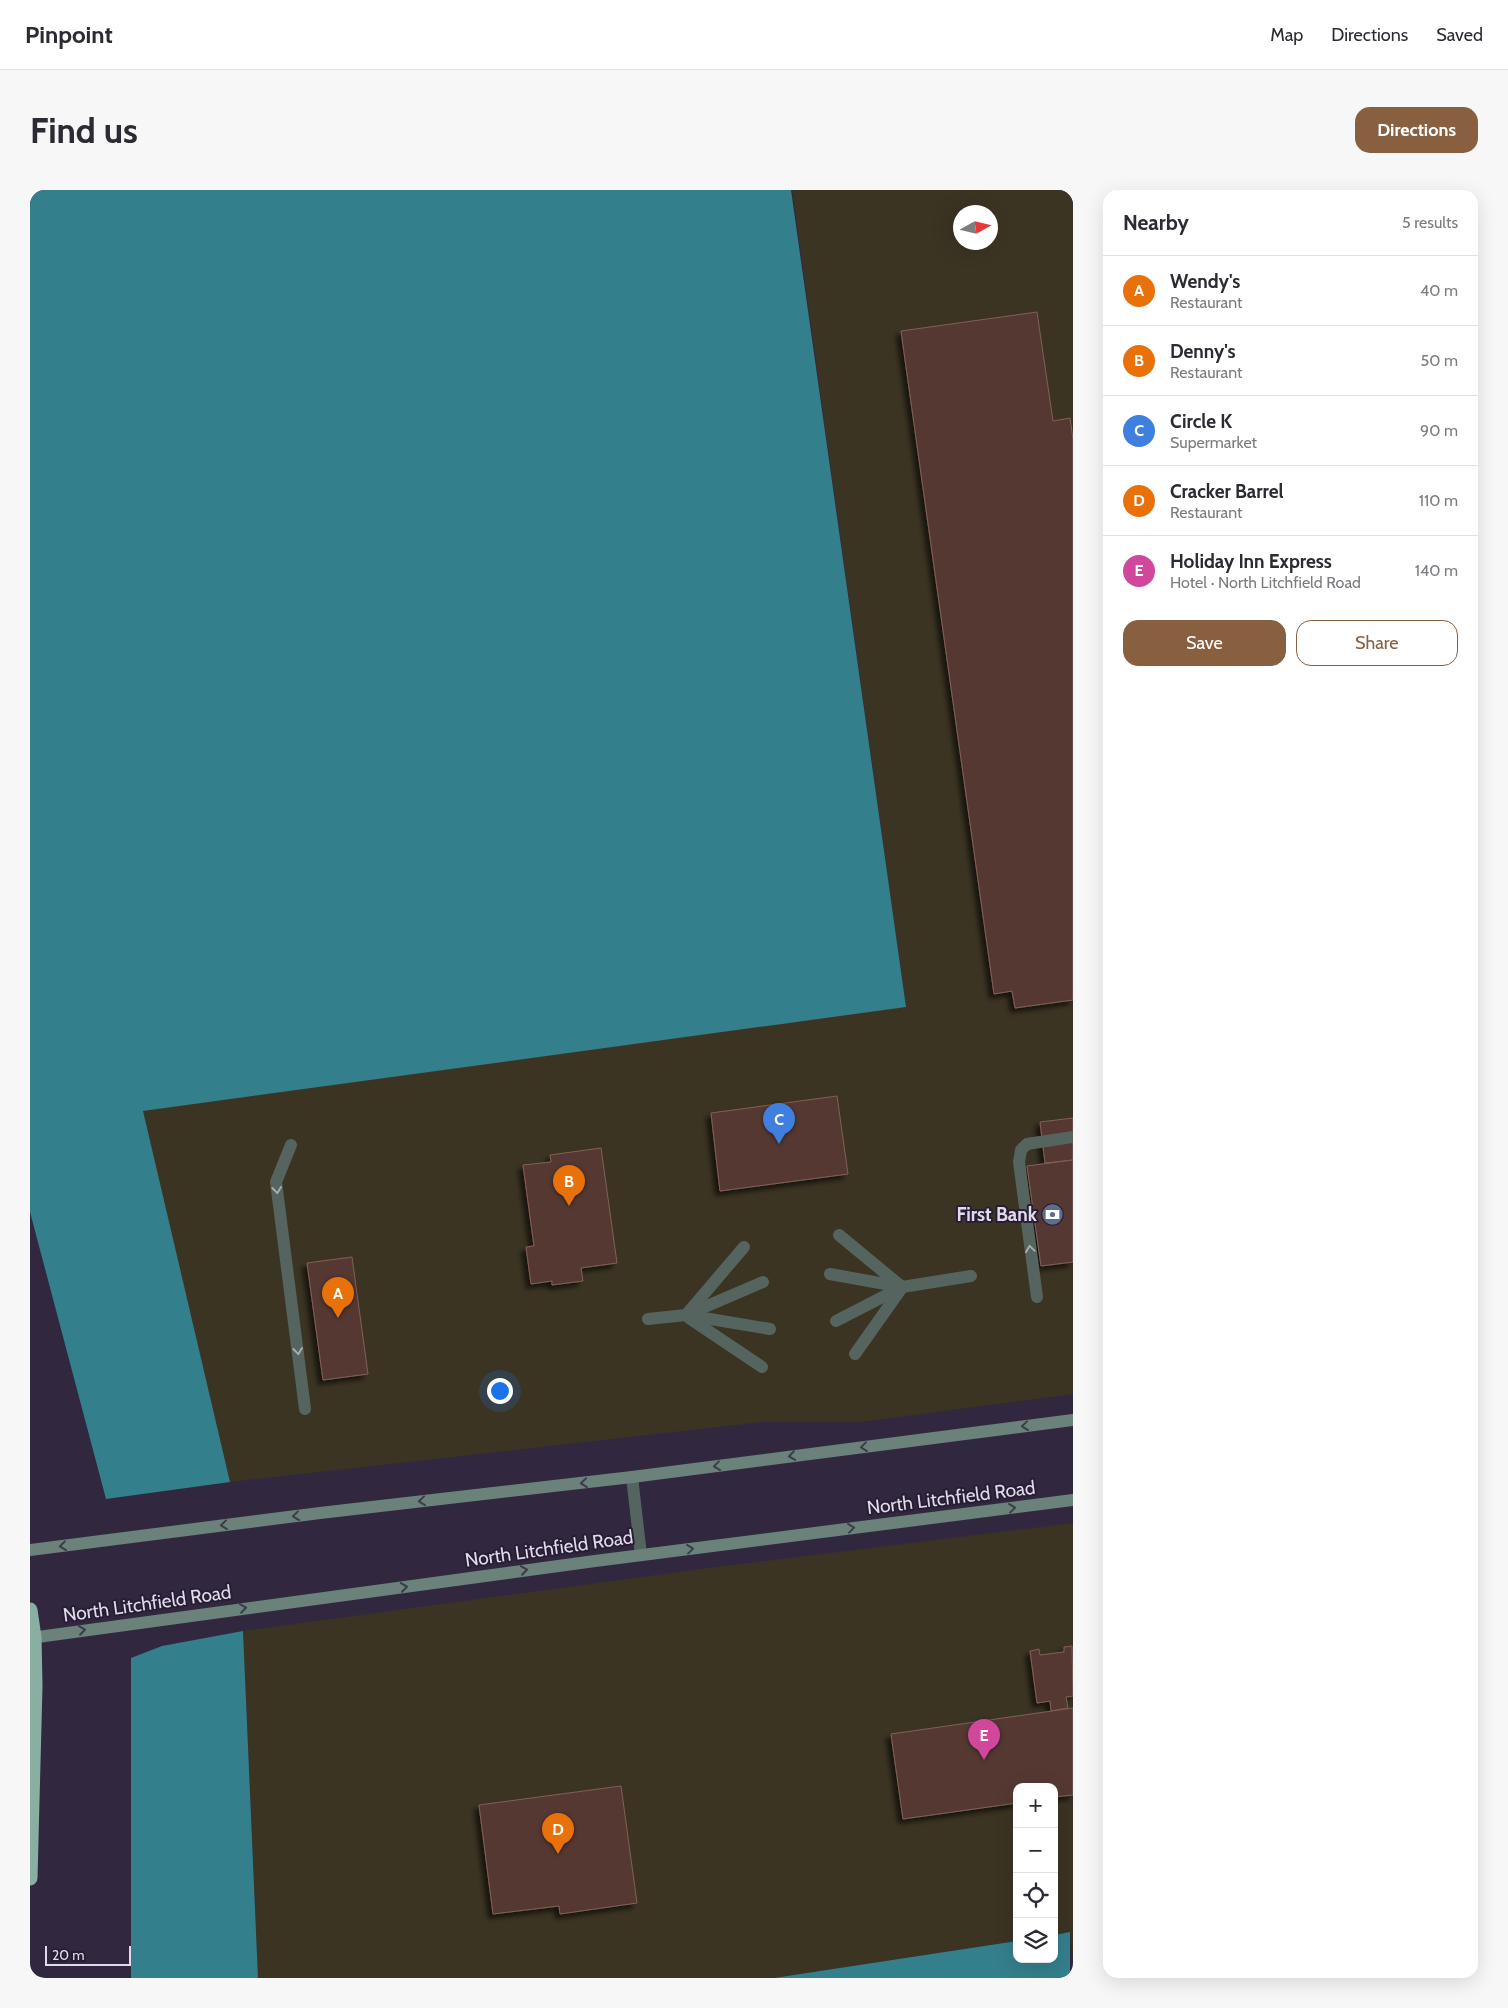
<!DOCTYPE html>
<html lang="en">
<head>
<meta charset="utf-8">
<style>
  body { margin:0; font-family:Cabin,sans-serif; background:#f7f7f7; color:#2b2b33 }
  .controls { position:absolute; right:15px; bottom:15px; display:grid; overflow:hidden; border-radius:10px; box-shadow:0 5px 20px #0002 }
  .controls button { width:45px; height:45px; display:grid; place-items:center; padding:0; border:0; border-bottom:1px solid #e1e1e2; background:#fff; color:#2b2b33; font:25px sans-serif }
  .compass { position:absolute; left:923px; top:15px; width:45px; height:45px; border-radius:50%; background:#fff; box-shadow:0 5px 20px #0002; rotate:82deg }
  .scale { position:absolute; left:15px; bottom:12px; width:86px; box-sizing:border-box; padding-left:5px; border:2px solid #e0daea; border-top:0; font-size:14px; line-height:18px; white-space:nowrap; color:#e0daea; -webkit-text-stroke:4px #271e35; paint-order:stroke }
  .you { position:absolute; left:469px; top:1200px; width:18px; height:18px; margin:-12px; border:4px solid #fff; border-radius:50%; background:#1a73e8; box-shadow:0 0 0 8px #1a73e833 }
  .badge { display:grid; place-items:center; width:32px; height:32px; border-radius:50%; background:#885f3f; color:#fff; font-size:16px; font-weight:700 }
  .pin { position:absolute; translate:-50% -41px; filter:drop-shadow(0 1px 2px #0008) }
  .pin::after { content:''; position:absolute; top:26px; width:18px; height:15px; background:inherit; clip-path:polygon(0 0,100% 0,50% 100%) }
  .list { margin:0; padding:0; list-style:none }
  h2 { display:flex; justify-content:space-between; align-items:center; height:65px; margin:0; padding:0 20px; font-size:21px }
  h2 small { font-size:16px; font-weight:400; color:#7c7c81 }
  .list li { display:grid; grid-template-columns:32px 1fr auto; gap:15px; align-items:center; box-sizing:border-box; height:70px; padding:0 20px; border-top:1px solid #e1e1e2 }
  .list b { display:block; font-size:19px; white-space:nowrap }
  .list p { margin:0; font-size:16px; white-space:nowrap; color:#7c7c81 }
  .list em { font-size:16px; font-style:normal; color:#7c7c81 }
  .actions { display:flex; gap:10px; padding:15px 20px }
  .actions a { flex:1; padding:11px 0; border:1px solid #885f3f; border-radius:15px; text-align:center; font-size:18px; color:#885f3f }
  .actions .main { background:#885f3f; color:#fff }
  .icon { flex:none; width:28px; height:28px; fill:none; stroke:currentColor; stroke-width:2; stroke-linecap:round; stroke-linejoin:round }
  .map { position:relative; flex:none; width:1043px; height:1788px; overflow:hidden; border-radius:15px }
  header { display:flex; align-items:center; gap:30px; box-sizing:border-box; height:70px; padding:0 25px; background:#fff; border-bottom:1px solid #e1e1e2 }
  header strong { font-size:24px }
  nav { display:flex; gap:28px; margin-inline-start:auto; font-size:18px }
  .intro { display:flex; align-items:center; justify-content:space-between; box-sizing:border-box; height:120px; padding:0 30px }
  h1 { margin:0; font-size:35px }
  .button { padding:12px 22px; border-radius:15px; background:#885f3f; color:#fff; font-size:18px; font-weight:700 }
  main { display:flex; gap:30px; padding:0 30px }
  aside { flex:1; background:#fff; border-radius:15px; box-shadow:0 5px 20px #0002 }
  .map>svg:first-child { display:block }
  .commercial { fill:#3b3423; fill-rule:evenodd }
  .water { fill:#347f8c }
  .building { fill:#553831; stroke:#816058; filter:url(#shadow) }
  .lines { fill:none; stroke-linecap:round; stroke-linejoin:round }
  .lane { stroke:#55645f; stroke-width:12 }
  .secondary { stroke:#6a827a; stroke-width:12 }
  .highway { stroke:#89afa3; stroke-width:15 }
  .oneway { stroke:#a8abb2 }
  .oneway2 { stroke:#3b3c4a }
  .labels { text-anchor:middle; stroke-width:4; stroke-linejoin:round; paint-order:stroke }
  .poi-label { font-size:19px; font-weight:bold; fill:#e0daea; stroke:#271e35; text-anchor:end }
  .street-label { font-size:19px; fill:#e0daea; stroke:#271e35 }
</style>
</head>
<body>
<header>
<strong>Pinpoint</strong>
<nav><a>Map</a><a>Directions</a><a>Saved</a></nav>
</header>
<div class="intro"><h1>Find us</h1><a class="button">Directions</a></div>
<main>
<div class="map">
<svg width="1043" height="1788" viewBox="0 0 1043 1788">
  <defs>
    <filter id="shadow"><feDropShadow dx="-4.5" dy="4.5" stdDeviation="2.5" flood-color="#0009"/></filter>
  </defs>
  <rect width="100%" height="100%" fill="#312840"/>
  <g class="commercial">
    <path d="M762 0H1043V1204L830 1232H732L200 1292 112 921 876 816ZM931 22H961V52H931Z"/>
    <path d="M1043 1333V1770L1040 1743 1024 1745V1597H987V1751L744 1788H228L213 1441 671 1379Z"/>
  </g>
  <g class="water">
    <path d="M0 0H761L876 817 113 921 200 1292 76 1309 0 1022Z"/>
    <path d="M213 1441 228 1788H101V1468L132 1456Z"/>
    <path d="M1040 1742V1788H744L987 1751V1769H1024V1745Z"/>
  </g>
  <g class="building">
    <path d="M1007 122 1023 231 1040 228 1043 249V810L985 818 982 801 964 804 871 141Z"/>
    <path d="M807 906 818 984 690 1001 681 923Z"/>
    <path d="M1043 928V970L1015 973 1010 932Z"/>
    <path d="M571 958 587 1073 551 1078 553 1091 522 1095V1091L501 1094 496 1057 504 1056 493 975 521 972 520 965Z"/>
    <path d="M1043 970V1072L1011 1076 997 976Z"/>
    <path d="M322 1067 338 1184 293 1190 277 1073Z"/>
    <path d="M1042 1456 1043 1506 1036 1507 1038 1518 1021 1521 1020 1511 1007 1513 1000 1461 1009 1459 1010 1465 1034 1462V1457Z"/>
    <path d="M1043 1518V1605L1024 1607V1597H987V1613L873 1629 861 1544Z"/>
    <path d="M591 1596 607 1713 530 1724 529 1716 463 1724 449 1615Z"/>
  </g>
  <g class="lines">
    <g class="lane">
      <path d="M261 955 246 992 275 1219"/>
      <path d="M714 1057 656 1125 740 1139"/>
      <path d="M800 1084 872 1097 941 1086"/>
      <path d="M1007 1107 989 972 991 960 997 954 1043 947"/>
      <path d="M659 1128 732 1177"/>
      <path d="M618 1129 656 1125 733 1092"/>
      <path d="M806 1131 872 1097 809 1045"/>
      <path d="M825 1164 871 1099"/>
      <path d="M602 1287 611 1365"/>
    </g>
    <g class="secondary">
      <path d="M0 1360 290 1323 602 1287 1043 1230"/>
      <path d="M0 1448 565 1371 1043 1310"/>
    </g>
    <path class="highway" d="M0 1420 4 1447 5 1496 0 1688"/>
  </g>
  <defs><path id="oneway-chevron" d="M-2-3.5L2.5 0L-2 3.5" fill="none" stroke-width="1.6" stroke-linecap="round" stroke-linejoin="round" transform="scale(1.25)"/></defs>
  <g class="oneway">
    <use href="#oneway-chevron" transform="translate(247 1000) rotate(83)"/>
    <use href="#oneway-chevron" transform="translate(1000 1059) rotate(-98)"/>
    <use href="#oneway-chevron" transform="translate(268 1161) rotate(83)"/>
  </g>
  <g class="oneway2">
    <use href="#oneway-chevron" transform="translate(995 1236) rotate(173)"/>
    <use href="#oneway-chevron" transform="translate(834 1257) rotate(173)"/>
    <use href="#oneway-chevron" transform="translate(762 1266) rotate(172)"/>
    <use href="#oneway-chevron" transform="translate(687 1276) rotate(173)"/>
    <use href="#oneway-chevron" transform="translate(554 1293) rotate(174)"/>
    <use href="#oneway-chevron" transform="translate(392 1311) rotate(174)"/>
    <use href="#oneway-chevron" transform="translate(982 1318) rotate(-7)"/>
    <use href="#oneway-chevron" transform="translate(266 1326) rotate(173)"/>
    <use href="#oneway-chevron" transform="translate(194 1335) rotate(173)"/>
    <use href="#oneway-chevron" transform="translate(821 1338) rotate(-7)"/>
    <use href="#oneway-chevron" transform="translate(33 1356) rotate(173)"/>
    <use href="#oneway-chevron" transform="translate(660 1359) rotate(-7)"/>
    <use href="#oneway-chevron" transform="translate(494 1380) rotate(-8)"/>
    <use href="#oneway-chevron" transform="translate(374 1397) rotate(-8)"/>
    <use href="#oneway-chevron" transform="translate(213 1418) rotate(-8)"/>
    <use href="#oneway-chevron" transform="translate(52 1440) rotate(-8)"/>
  </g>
  <defs>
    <symbol id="bank-disc" viewBox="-11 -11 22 22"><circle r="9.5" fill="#5c6f8a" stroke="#271e35"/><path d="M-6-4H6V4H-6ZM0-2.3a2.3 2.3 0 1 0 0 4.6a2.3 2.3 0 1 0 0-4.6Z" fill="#fff"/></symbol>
  </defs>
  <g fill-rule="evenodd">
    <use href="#bank-disc" x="1010" y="1012" width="25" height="25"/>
  </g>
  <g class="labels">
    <g class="poi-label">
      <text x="1007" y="1031">First Bank</text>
    </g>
    <g class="street-label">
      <text transform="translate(921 1307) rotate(-7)" y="7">North Litchfield Road</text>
      <text transform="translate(519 1358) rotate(-8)" y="7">North Litchfield Road</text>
      <text transform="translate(117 1413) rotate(-8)" y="7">North Litchfield Road</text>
    </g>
  </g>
</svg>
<div class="controls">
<button>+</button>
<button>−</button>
<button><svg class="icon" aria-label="locate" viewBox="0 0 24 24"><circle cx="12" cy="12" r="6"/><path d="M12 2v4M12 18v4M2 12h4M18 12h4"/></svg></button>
<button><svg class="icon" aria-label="layers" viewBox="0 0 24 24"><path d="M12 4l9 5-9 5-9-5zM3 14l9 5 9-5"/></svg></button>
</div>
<svg class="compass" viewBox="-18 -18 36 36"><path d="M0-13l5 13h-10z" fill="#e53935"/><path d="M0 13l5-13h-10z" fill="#7c7c81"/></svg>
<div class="scale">20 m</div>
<div class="you"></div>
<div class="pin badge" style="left:308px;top:1128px;background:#e8710a">A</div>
<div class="pin badge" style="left:539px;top:1016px;background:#e8710a">B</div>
<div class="pin badge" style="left:749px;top:954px;background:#3f7fe0">C</div>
<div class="pin badge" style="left:528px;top:1664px;background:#e8710a">D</div>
<div class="pin badge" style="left:954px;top:1570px;background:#d1479c">E</div>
</div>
<aside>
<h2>Nearby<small>5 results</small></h2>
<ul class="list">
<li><span class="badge" style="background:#e8710a">A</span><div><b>Wendy's</b><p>Restaurant</p></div><em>40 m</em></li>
<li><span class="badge" style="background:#e8710a">B</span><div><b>Denny's</b><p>Restaurant</p></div><em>50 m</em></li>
<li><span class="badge" style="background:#3f7fe0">C</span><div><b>Circle K</b><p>Supermarket</p></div><em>90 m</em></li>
<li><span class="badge" style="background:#e8710a">D</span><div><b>Cracker Barrel</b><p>Restaurant</p></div><em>110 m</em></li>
<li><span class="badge" style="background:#d1479c">E</span><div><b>Holiday Inn Express</b><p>Hotel · North Litchfield Road</p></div><em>140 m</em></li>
</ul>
<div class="actions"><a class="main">Save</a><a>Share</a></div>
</aside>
</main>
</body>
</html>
